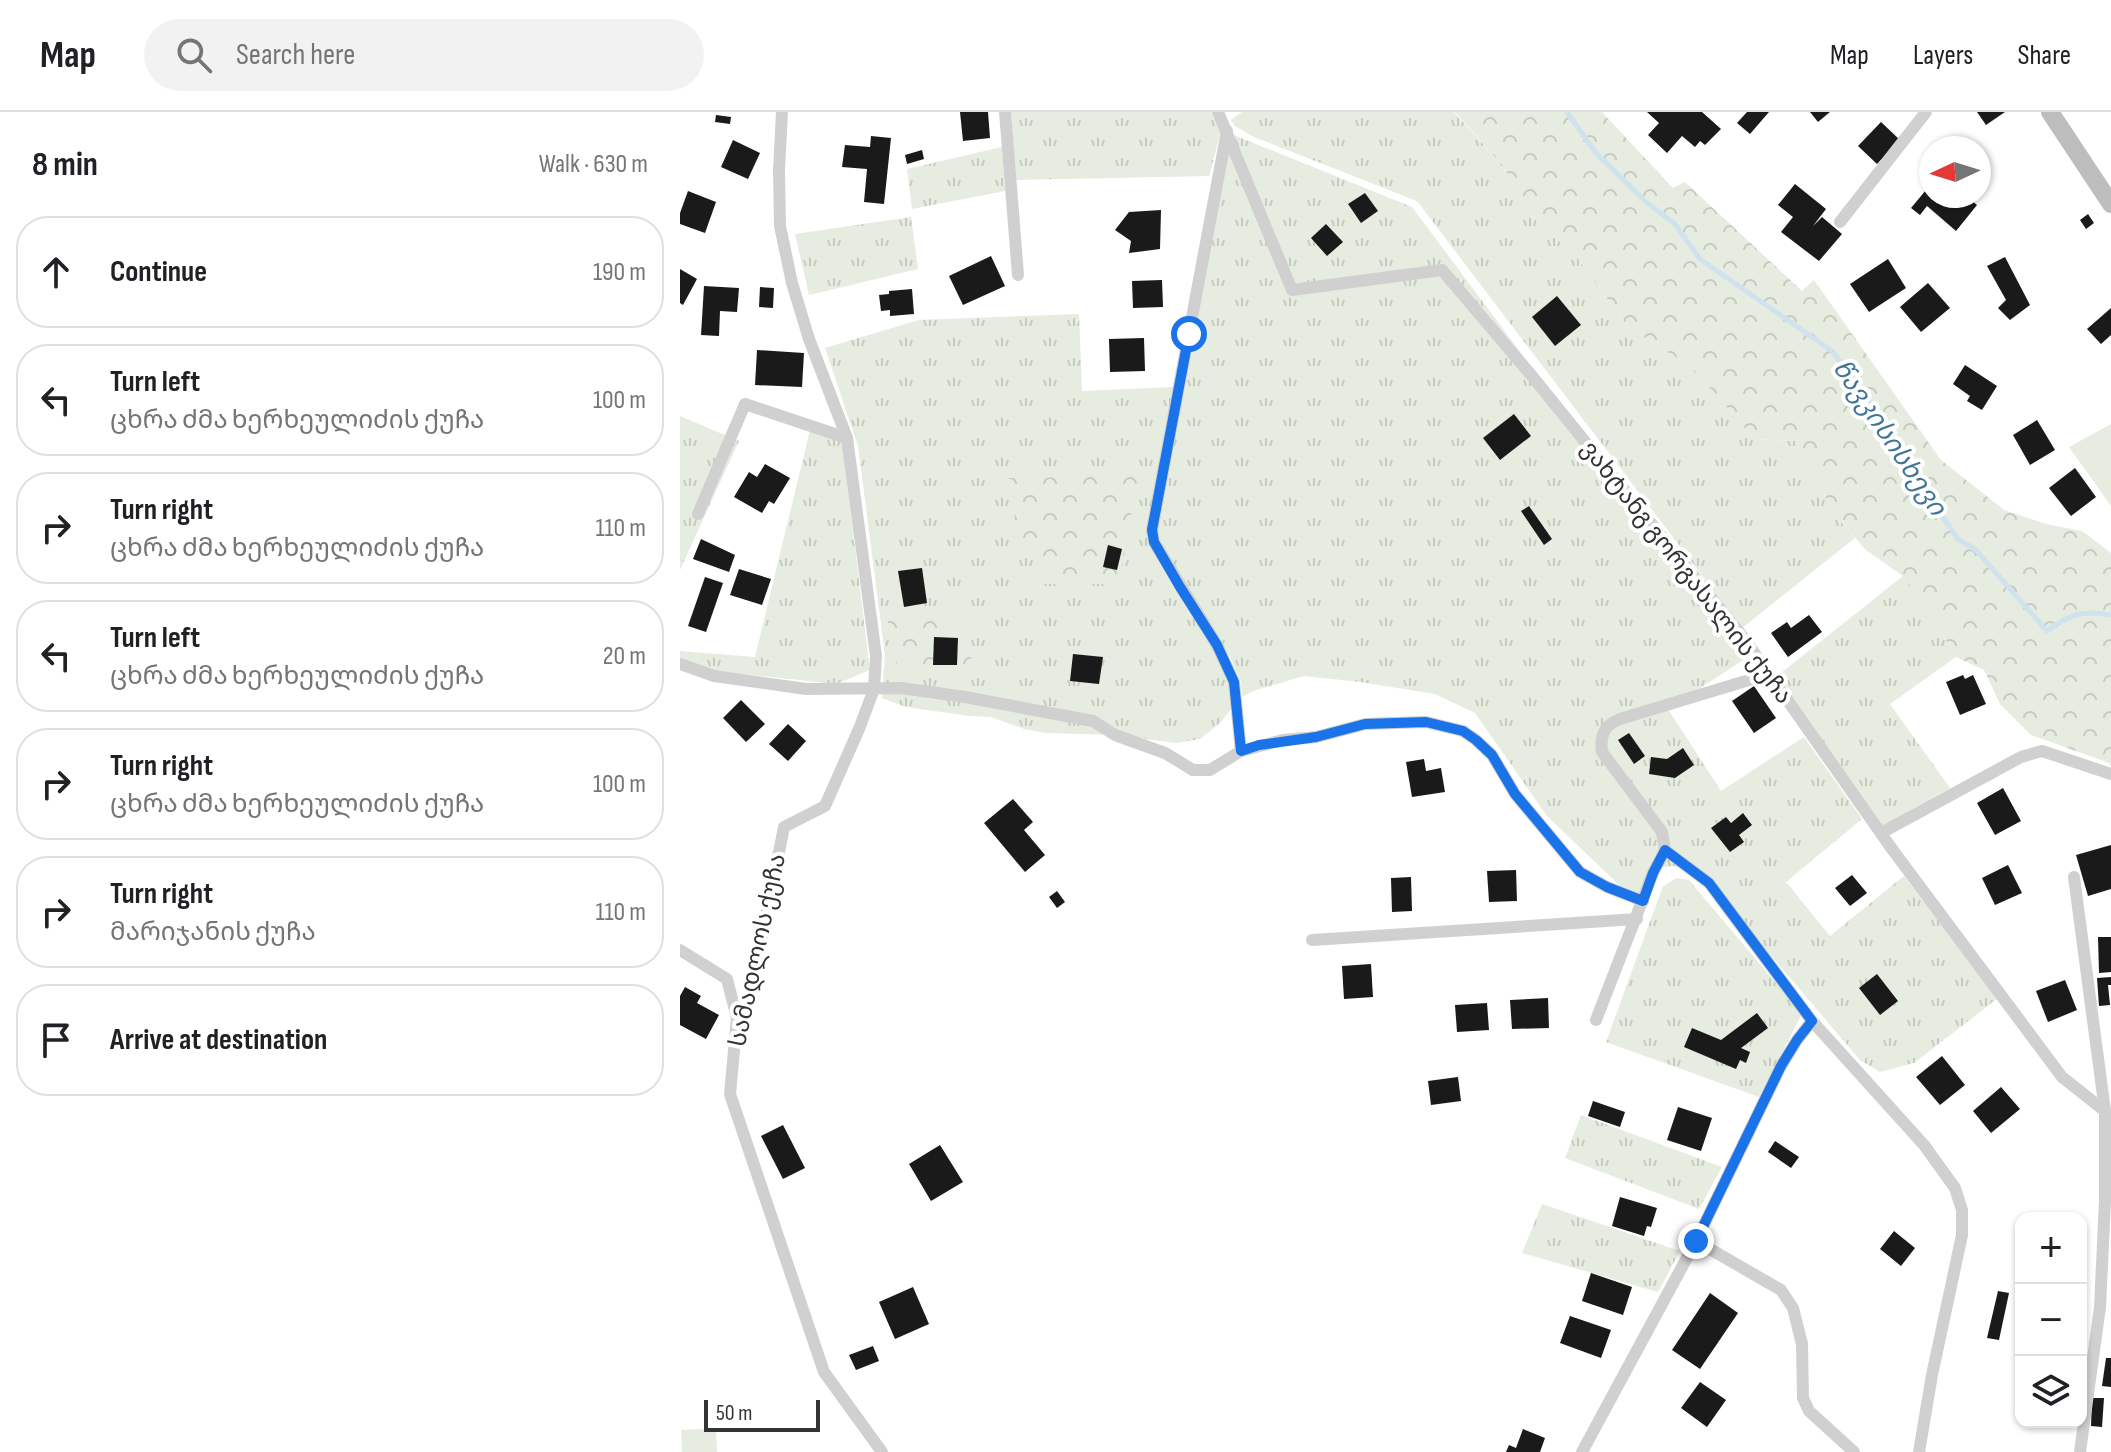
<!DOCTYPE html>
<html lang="en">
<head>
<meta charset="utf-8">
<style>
  body { margin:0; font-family:"Sofia Sans Condensed","Noto Sans Georgian",sans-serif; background:#f2f2f2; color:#202124 }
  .controls { position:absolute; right:24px; bottom:24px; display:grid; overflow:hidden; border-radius:16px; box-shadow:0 2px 6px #0004 }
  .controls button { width:72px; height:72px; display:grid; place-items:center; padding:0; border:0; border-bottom:2px solid #e0e0e0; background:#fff; color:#202124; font:40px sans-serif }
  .compass { position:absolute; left:1239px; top:24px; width:72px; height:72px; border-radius:50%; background:#fff; box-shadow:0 2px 6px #0004; rotate:266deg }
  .scale { position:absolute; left:24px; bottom:20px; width:116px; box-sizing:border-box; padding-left:8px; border:4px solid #333; border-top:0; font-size:22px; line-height:28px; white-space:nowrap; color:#333; -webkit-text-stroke:6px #fff; paint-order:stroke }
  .stop { position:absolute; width:24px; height:24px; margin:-18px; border:6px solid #1a73e8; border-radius:50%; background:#fff }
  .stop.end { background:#1a73e8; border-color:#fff; box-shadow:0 2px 8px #0008 }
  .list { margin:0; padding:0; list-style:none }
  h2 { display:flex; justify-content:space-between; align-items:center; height:104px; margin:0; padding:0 32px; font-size:34px }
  h2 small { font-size:26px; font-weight:400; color:#757577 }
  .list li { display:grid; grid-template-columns:52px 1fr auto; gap:24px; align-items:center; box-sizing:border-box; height:112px; margin:0 16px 16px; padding:0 16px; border:2px solid #e0e0e0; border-radius:32px }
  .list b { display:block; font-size:30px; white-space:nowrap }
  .list p { margin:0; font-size:26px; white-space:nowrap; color:#757577 }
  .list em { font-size:26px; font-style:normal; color:#757577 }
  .icon { flex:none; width:44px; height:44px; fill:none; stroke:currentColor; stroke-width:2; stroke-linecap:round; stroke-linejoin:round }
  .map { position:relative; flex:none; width:1431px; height:1340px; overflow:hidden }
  header { display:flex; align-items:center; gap:48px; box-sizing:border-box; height:112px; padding:0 40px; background:#fff; border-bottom:2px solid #e0e0e0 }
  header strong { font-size:38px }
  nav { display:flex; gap:44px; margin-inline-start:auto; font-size:28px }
  .search { width:560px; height:72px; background:#f2f2f2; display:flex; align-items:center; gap:20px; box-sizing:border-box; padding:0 28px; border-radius:44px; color:#757577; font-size:30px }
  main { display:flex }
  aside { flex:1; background:#fff }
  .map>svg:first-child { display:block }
  .grass { fill:url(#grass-tufts); fill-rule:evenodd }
  .forest { fill:url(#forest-crowns) }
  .park { fill:#e6ecdf }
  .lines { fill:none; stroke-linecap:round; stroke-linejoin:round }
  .stream { stroke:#cfe2ee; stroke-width:5 }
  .building { fill:#1a1a1a }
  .minor { stroke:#d0d0d0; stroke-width:12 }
  .secondary { stroke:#bdbdbd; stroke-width:18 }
  .route { stroke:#1a73e8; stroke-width:10 }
  .labels { text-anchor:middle; stroke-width:8; stroke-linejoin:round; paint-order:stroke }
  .street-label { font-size:24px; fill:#333; stroke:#fff }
  .water-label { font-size:26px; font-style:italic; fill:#3f7597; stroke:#fff }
</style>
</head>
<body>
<header>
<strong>Map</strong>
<div class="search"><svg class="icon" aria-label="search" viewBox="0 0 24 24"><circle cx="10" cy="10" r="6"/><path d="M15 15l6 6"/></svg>Search here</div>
<nav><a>Map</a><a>Layers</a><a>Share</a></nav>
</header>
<main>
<aside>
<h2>8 min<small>Walk · 630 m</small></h2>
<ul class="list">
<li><svg class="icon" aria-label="ahead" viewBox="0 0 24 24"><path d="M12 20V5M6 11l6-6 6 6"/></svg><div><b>Continue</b></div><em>190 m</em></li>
<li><svg class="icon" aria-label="left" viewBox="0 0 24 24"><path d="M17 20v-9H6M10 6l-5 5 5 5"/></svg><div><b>Turn left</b><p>ცხრა ძმა ხერხეულიძის ქუჩა</p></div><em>100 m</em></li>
<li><svg class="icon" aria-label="right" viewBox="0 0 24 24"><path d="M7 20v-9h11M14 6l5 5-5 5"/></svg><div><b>Turn right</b><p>ცხრა ძმა ხერხეულიძის ქუჩა</p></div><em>110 m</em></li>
<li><svg class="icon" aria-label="left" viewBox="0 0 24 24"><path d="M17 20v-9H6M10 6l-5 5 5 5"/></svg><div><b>Turn left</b><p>ცხრა ძმა ხერხეულიძის ქუჩა</p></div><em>20 m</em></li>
<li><svg class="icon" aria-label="right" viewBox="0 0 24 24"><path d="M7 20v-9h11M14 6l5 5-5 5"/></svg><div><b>Turn right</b><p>ცხრა ძმა ხერხეულიძის ქუჩა</p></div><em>100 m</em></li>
<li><svg class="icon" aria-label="right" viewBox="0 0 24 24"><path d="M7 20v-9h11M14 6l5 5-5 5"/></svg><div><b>Turn right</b><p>მარიჯანის ქუჩა</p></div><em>110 m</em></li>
<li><svg class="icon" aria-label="arrive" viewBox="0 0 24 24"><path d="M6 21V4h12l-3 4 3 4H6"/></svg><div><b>Arrive at destination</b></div></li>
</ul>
</aside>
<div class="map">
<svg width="1431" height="1340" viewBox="0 0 1431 1340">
  <defs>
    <pattern id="grass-tufts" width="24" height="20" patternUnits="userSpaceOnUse" patternTransform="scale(2)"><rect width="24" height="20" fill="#e6ecdf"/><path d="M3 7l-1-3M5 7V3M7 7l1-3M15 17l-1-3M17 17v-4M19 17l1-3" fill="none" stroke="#c6cbc0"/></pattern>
    <pattern id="forest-crowns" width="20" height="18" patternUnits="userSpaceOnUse" patternTransform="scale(2)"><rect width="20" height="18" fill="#e6ecdf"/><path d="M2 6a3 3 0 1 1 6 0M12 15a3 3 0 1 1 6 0" fill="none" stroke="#c6cbc0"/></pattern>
  </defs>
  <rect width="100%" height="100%" fill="#fff"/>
  <g class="grass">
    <path d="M331 0H531L541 19 529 64 336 68Z"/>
    <path d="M562 0H774L824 55 846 99 896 144 948 215 1008 253 1042 288 1074 327 1115 329 1155 403 1175 426 1062 516 737 89 574 25 555 14 551 8Z"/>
    <path d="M549 21 732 95 1068 545 988 597 1041 679 1124 625 1182 707 1106 770 1150 824 1224 764 1318 886 1234 951 1200 960 1180 948 1025 766C1009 755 996 751 977 757L960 793 867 704 795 601 755 582 680 570 624 564 573 579 562 585 561 570 550 545 479 428 477 418Z"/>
    <path d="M322 35 325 79 232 97 227 57Z"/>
    <path d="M231 105 238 157 129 183 115 122Z"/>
    <path d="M399 202 402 279 495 275 468 419 532 532 549 571 552 596 540 611 520 627 496 631 435 623 366 621 344 617 311 605 289 604 226 595 202 586 205 543 178 334 145 236 239 208ZM355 436 439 471 360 472Z"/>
    <path d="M0 304 59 329 0 458Z"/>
    <path d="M130 318 162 329 190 558 156 572 37 559 0 547V539L75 545Z"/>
    <path d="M1223 464 1244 491 1276 545 1210 592 1270 676 1203 714 1097 564Z"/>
    <path d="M997 766 1009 768 1122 902 1079 985 926 930 983 774Z"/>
    <path d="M901 1003 1042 1055 1019 1097 885 1046Z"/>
    <path d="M862 1092 1000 1139 978 1180 842 1141Z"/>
  </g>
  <g class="forest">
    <path d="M775 0H922L993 76 1005 70 1122 179 1134 168 1261 348 1324 398 1366 412 1402 419 1431 441V655L1429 651 1351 623 1320 592 1304 558 1276 545 1244 491 1223 464 1186 438 1155 403 1115 329 1074 327 1042 289 1008 253 948 215 896 144 846 99 824 55Z"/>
    <path d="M458 364 439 472H359L355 436 339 435 329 366Z"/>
    <path d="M207 504H280L295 561 217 555Z"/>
  </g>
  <g class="park">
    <path d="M1431 312V394L1389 335Z"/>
    <path d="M36 1316 37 1340H2L1 1318Z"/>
  </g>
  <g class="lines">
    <path class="stream" d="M887 0 916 41 965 89 995 112 1020 147 1152 239 1186 284 1207 324 1278 427 1296 438 1367 519C1390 502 1402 498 1431 503"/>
  </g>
  <g class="building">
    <path d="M280 0H308L310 26 283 29Z"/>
    <path d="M967 0H1022L1041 17 1025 33 1020 29 1015 35 1002 24 987 41 968 23 979 11Z"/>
    <path d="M1067 0H1089L1070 22 1057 11Z"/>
    <path d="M1130 0H1150L1138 10Z"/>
    <path d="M1297 0H1325L1306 13Z"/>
    <path d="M36 3 51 5 50 12 35 10Z"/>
    <path d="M1201 10 1220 28 1197 52 1178 34Z"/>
    <path d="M191 24 211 26 204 92 184 90 187 57 162 55 165 33 190 35Z"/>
    <path d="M53 28 80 41 68 67 41 55Z"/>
    <path d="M242 38 244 47 227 52 225 43Z"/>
    <path d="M1115 72 1146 97 1133 114 1142 105 1162 122 1139 149 1101 120 1113 105 1098 93Z"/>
    <path d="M1251 72V84H1286L1297 93 1276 119 1247 94 1240 103 1231 96Z"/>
    <path d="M8 79 36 90 25 121 0 112V101Z"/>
    <path d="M685 81 698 99 681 111 668 92Z"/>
    <path d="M481 98 480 137 449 141 451 129 435 118 449 100Z"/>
    <path d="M1408 102 1414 111 1406 117 1400 108Z"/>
    <path d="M646 112 663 130 647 144 631 126Z"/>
    <path d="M311 144 325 174 283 193 269 164Z"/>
    <path d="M1325 145 1350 193 1330 208 1318 196 1326 188 1307 154Z"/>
    <path d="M1208 147 1226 176 1189 200 1170 172Z"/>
    <path d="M0 157 17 167 3 193 0 191Z"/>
    <path d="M482 168 483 195 453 196 452 169Z"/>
    <path d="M1248 171 1270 196 1241 220 1220 195Z"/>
    <path d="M24 174 59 176 57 200 40 199 39 224 21 223Z"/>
    <path d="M80 175 94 176 93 196 79 195Z"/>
    <path d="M232 177 234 202 210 204V198L201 199 199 183 209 182V179Z"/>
    <path d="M877 184 901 213 875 234 852 205Z"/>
    <path d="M1431 196V223L1421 232 1407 217Z"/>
    <path d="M464 226 465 259 430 260 429 227Z"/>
    <path d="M77 238 124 241 122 275 75 273Z"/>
    <path d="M1285 253 1317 274 1302 298 1287 289 1290 284 1273 272Z"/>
    <path d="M834 302 851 324 820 348 803 326Z"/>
    <path d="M1357 308 1375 338 1350 353 1333 323Z"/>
    <path d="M85 352 110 366 94 392 89 389 82 401 54 385 69 360 77 365Z"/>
    <path d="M1395 356 1416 385 1391 404 1369 376Z"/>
    <path d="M849 394 872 427 864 433 841 399Z"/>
    <path d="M21 427 55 443 49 460 13 447Z"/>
    <path d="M428 433 442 437 437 458 423 455Z"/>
    <path d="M242 456 247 491 224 495 218 459Z"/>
    <path d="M59 457 91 467 82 493 50 483Z"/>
    <path d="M25 465 43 471 26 520 8 514Z"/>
    <path d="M1129 503 1142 520 1108 545 1091 521 1107 510 1111 516Z"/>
    <path d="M254 525 278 526 277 553H253Z"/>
    <path d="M393 542 423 545 419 572 390 569Z"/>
    <path d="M1283 563 1285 567 1293 563 1306 592 1280 603 1266 570Z"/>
    <path d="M1074 574 1096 606 1074 621 1052 589Z"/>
    <path d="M61 588 85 612 66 630 43 606Z"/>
    <path d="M108 612 126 629 108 649 89 632Z"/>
    <path d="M949 621 965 644 954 652 938 628Z"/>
    <path d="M1003 636 1014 653 995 666 969 662 971 645 987 647Z"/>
    <path d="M744 647 746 659 761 656 765 680 732 685 726 650Z"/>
    <path d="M1323 676 1341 709 1315 723 1297 691Z"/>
    <path d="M333 687 353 710 344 718 365 743 345 760 304 711Z"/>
    <path d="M1063 701 1072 713 1059 723 1064 730 1050 740 1031 716 1046 705 1051 711Z"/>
    <path d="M1431 733V777L1408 784 1396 743Z"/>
    <path d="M1328 753 1342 781 1315 793 1302 766Z"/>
    <path d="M836 758 837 789 809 790 807 759Z"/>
    <path d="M1172 763 1187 781 1170 794 1155 776Z"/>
    <path d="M731 765 732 799 712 800 711 766Z"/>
    <path d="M377 779 385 790 377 796 369 785Z"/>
    <path d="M1418 825H1431V860L1419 861Z"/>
    <path d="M691 852 693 885 664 887 662 854Z"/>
    <path d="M1197 862 1218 889 1200 903 1179 876Z"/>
    <path d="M1431 865V873H1428L1430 893 1419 894 1417 866Z"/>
    <path d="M1385 868 1397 898 1368 910 1356 879Z"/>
    <path d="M5 875 21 884 17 891 39 903 26 927 0 913V884Z"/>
    <path d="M868 886 869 916 832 917 830 888Z"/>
    <path d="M807 891 809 918 777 920 775 893Z"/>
    <path d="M1077 901 1088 916 1061 936 1070 940 1066 951 1060 948 1056 957 1004 935 1012 916 1041 928Z"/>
    <path d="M1262 944 1285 973 1260 993 1236 965Z"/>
    <path d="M778 965 781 989 751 993 748 969Z"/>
    <path d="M1321 975 1340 997 1311 1021 1293 999Z"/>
    <path d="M913 989 945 1000 940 1015 908 1004Z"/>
    <path d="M998 995 1032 1006 1021 1039 987 1028Z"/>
    <path d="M103 1013 125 1056 103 1067 81 1024Z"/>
    <path d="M1095 1029 1119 1045 1111 1056 1088 1040Z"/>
    <path d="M260 1033 283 1070 251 1089 229 1052Z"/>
    <path d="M940 1085 977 1096 971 1115 967 1114 964 1124 932 1114Z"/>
    <path d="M1214 1119 1235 1136 1221 1154 1200 1137Z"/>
    <path d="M911 1161 952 1175 943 1203 902 1189Z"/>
    <path d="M233 1175 249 1212 215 1227 199 1190Z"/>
    <path d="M1318 1179 1329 1181 1319 1228 1307 1226Z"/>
    <path d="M1030 1181 1058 1201 1020 1257 992 1238Z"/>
    <path d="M890 1204 931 1218 921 1246 880 1231Z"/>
    <path d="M193 1234 199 1249 176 1258 169 1243Z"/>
    <path d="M1426 1246H1431V1275L1422 1274Z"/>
    <path d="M1020 1270 1046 1288 1027 1315 1001 1296Z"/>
    <path d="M1412 1286H1424L1422 1315 1411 1314Z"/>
    <path d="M843 1317 865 1326 860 1340H826L829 1333 836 1336Z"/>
  </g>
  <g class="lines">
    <g class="minor">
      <path d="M102 0 99 58 100 114 112 171 129 227 167 326 196 544 194 577 179 617 145 694 104 715 76 855 69 885 57 906 50 982 144 1260 202 1340"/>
      <path d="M325 0 338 163"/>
      <path d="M538 0 612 178 762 158 852 264 1063 525 1212 737 1382 965 1425 999"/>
      <path d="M547 19 472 418 474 430 537 533 554 570 561 639"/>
      <path d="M1160 110 1246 0"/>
      <path d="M18 402 65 292 167 326"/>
      <path d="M0 552 34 564 126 577 221 576 285 585 413 609 435 623 485 641 513 658H530L561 639 603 628 636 625 685 612 746 610 783 619 796 628 812 643 835 682 900 760 927 775 963 789"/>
      <path d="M1201 721 1341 645 1362 639 1431 662"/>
      <path d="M985 738 982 720 922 640C920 623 924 613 940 607L1089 562"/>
      <path d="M1394 765 1425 999V1089L1420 1195 1400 1340"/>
      <path d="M632 828 957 807"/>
      <path d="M0 838 47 867 57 906"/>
      <path d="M916 908 973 761 985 738 1029 771 1132 909 1244 1033 1275 1076 1282 1098V1123L1252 1263 1239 1340"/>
      <path d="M1016 1129 1101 1178 1113 1196 1122 1232 1123 1286 1129 1299 1174 1340"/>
      <path d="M902 1340 1016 1129 1101 954 1117 928 1132 909"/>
    </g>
    <path class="secondary" d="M1370 0 1431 92"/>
  </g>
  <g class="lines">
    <path class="route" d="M509 222 472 418 474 430 500 475 537 533 554 570 561 639 579 633 636 625 685 612 746 610 783 619 796 628 812 643 835 682 900 760 927 775 963 789 973 761 985 738 1029 771 1132 909 1117 928 1101 954 1016 1129"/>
  </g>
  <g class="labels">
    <g class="street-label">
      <text transform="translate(1007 460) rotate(52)" y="8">ვახტანგ გორგასალის ქუჩა</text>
      <text transform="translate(77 838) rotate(-78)" y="8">სამადლოს ქუჩა</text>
    </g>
    <g class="water-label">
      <text transform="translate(1210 325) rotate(56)" y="9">წავკისისხევი</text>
    </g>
  </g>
</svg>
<div class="controls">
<button>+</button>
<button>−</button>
<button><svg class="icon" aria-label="layers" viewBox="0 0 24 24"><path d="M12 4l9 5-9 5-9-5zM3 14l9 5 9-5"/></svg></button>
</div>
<svg class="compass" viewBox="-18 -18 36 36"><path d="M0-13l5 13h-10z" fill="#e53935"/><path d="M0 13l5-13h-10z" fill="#757577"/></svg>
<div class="scale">50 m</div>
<div class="stop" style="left:509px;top:222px"></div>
<div class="stop end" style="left:1016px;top:1129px"></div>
</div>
</main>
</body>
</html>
